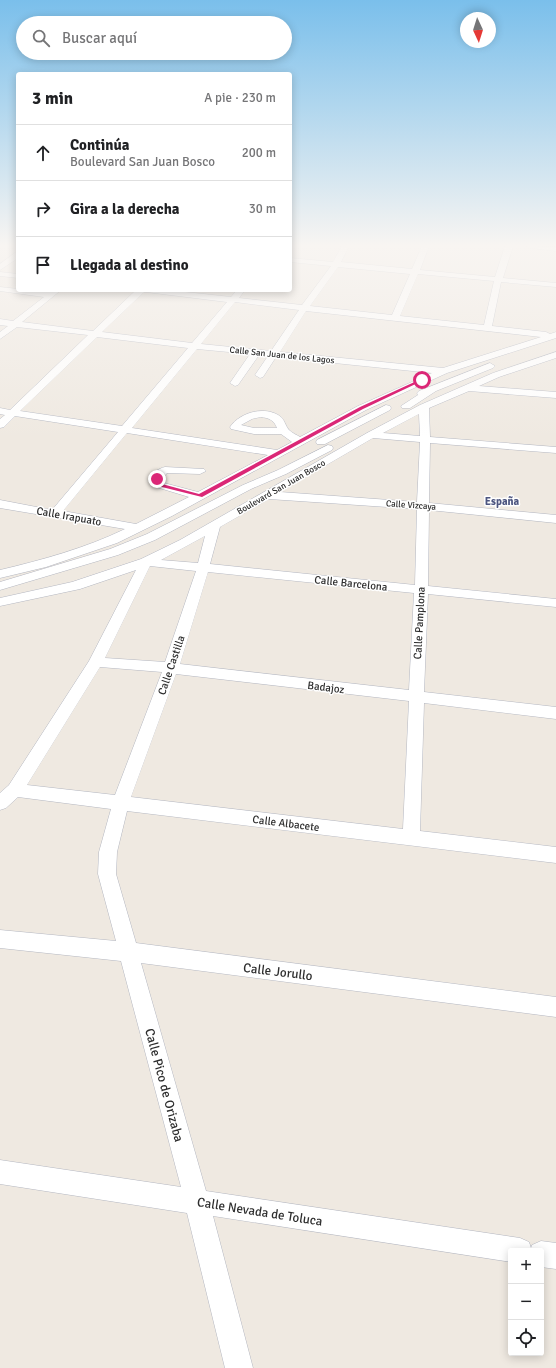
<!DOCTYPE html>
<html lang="es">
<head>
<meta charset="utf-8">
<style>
  body { margin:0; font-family:Signika,sans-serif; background:#f2f2f2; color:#202124 }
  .controls { position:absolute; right:12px; bottom:12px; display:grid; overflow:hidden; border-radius:4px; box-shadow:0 2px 10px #0003 }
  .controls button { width:36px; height:36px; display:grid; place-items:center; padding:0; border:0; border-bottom:1px solid #e0e0e0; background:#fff; color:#202124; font:20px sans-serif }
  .compass { position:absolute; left:460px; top:12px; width:36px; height:36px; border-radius:50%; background:#fff; box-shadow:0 2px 10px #0003; rotate:176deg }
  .stop { position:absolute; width:12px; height:12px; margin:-9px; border:3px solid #db2777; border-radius:50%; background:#fff }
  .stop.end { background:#db2777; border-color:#fff; box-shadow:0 1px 4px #0008 }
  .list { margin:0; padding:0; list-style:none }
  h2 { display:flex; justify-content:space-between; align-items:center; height:52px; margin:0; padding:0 16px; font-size:17px }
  h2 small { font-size:13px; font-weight:400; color:#757577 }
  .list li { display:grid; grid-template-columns:26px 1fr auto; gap:12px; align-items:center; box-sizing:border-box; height:56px; padding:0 16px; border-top:1px solid #e0e0e0 }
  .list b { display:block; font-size:15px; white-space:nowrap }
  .list p { margin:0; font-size:13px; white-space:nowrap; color:#757577 }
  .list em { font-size:13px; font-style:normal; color:#757577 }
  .icon { flex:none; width:22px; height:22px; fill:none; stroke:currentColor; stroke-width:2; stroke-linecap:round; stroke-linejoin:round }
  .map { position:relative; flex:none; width:556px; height:1368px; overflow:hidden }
  .search { position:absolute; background:#fff; box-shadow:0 2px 10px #0003; left:16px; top:16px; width:276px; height:44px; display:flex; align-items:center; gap:10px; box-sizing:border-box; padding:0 14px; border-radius:22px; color:#757577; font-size:15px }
  .panel { position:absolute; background:#fff; box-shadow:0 2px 10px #0003; left:16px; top:72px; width:276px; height:220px; border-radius:4px }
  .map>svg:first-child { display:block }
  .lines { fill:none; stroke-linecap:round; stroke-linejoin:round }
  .minor-casing { stroke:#b4b7c1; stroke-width:1 }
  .minor { fill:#fff; fill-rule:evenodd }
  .route { fill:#db2777 }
  .labels { text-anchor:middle; stroke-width:3; stroke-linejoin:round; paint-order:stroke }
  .far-street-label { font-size:9px; fill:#2e2e2e; stroke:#fff }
  .far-quarter-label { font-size:11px; font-weight:bold; fill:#4d5680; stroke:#fff }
  .street-label { font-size:11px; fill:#2e2e2e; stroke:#fff }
  .near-street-label { font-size:13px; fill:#2e2e2e; stroke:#fff }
</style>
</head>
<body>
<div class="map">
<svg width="556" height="1368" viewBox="0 0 556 1368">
  <rect width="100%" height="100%" fill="#efe9e1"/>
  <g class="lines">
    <defs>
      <g id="minor">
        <path d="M342 246H349L341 262 412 269 422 246H429L420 270 495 277 505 246H513L503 278 556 283V287L501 282 492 326 546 332 550 334 556 332V338L447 373 366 410 172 516 117 543 46 567 0 578V570C42 560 86 548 125 529L0 508V500L52 510 118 432 15 416 4 427 0 428V419L5 415 0 414V408L10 410 88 335 17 327 0 339V332L8 326 0 325V319L13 321 44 297 0 291V287L18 289V290L49 292 52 290H61L22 322 93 331 136 290H167L231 297 237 290H245L239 298 302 305 331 266 290 262V258L333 262ZM338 267 410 274 392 315 310 306ZM418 274 494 281 484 325 400 316ZM144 292H146L227 302 192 343 102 332ZM235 302 299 310 271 351 201 344ZM306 311 541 337 443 368 280 352ZM97 337 188 348 122 426 20 411ZM197 349 250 354 230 383 235 386 238 385 259 355 268 356 255 375 260 378 263 377 276 357 432 373 358 406 300 437C297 435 292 433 289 430 286 427 285 421 281 417 266 405 240 412 230 427L231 429 254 434H281L292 442 277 450 132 428ZM261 417C269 418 274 420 277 428H254L241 425 252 419ZM127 433 268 455 198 492 164 483 163 478 167 473 200 474 206 471 204 469 165 467C157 469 152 473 151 482L156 487 189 497 136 524 63 511Z"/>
        <path d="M527 246 556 247V251L530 248Z"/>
        <path d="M15 253H18V258L0 270V264Z"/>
        <path d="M0 272 18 274V278L0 276Z"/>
        <path d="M556 352V358L499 377 479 386 556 392V398L469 391 429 408 430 437 556 447V453L430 443 429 503 556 515V523L429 510 428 586 556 599V607L428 594 424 692 556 707V719L424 703 420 831 556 847V863L127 811 117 852 116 874 136 943 556 997V1017L141 963 206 1191 520 1238 529 1242 531 1248 532 1245 541 1241 556 1243V1269L541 1267V1251H511V1262L213 1216 253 1368H225L187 1213 0 1184V1160L181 1187 121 961 0 948V930L116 941 98 874 99 852 111 809 18 797 6 808 0 810V793L9 785 89 661 136 570 80 589 0 606V598L72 582 141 559 180 540 367 433 420 405 493 373ZM419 414 420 436 383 433ZM373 438 420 442 417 502 280 492ZM269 499 417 509 415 585 210 564 220 527ZM205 536 198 563 161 560ZM150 566 196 571 165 662 105 658ZM208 572 414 593 409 690 180 664ZM100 667 162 672 115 795 27 785ZM176 674 409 701 403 829 131 797Z"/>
        <path d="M490 363 495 366 493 368 436 391 410 408H402L401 406 418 395 417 393 419 391Z"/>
        <path d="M386 405 390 406 391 408 390 410 325 444H317L316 442 317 440Z"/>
        <path d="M328 445 332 446 333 448 332 450 286 474 251 489 155 540 118 555 0 590V582L110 549 147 534 243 485 278 470Z"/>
      </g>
    </defs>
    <use href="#minor" class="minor-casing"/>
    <use href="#minor" class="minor"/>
  </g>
  <linearGradient id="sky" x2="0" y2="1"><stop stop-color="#7abfeb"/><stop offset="0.56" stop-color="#f8f5f2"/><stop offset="1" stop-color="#f8f5f2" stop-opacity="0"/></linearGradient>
  <rect width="556" height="438" fill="url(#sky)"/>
  <path class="route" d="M421 379 424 380 363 409 202 497 158 486 154 482 155 478H159V482L162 484 199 494 360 407Z"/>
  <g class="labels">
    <g class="far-street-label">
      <text transform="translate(282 355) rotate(6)" y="3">Calle San Juan de los Lagos</text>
      <text transform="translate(281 487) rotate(-30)" y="3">Boulevard San Juan Bosco</text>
      <text transform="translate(411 505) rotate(4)" y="3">Calle Vizcaya</text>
    </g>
    <g class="far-quarter-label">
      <text x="502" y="505">España</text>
    </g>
    <g class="street-label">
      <text transform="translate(69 516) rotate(10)" y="4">Calle Irapuato</text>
      <text transform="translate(351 583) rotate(6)" y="4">Calle Barcelona</text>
      <text transform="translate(419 623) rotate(-87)" y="4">Calle Pamplona</text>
      <text transform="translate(171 665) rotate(-71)" y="4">Calle Castilla</text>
      <text transform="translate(326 687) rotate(7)" y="4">Badajoz</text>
      <text transform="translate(286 823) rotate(7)" y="4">Calle Albacete</text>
    </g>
    <g class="near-street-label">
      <text transform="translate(278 971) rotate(7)" y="5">Calle Jorullo</text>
      <text transform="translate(165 1085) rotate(75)" y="5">Calle Pico de Orizaba</text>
      <text transform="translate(260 1211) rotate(9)" y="5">Calle Nevada de Toluca</text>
    </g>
  </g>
</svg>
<div class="controls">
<button>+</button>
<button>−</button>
<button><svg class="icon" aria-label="locate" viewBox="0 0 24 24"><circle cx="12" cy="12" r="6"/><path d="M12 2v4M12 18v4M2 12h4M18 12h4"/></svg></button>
</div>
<svg class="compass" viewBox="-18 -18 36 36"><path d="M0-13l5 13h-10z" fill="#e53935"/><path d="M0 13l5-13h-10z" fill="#757577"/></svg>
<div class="stop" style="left:422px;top:380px"></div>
<div class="stop end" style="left:157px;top:479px"></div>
<div class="search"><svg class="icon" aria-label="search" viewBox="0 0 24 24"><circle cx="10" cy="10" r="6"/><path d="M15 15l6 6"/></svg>Buscar aquí</div>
<section class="panel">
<h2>3 min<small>A pie · 230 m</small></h2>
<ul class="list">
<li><svg class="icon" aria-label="ahead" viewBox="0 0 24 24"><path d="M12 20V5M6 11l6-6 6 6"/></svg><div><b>Continúa</b><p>Boulevard San Juan Bosco</p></div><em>200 m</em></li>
<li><svg class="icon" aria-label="right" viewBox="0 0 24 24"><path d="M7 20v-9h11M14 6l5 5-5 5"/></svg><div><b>Gira a la derecha</b></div><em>30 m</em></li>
<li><svg class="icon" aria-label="arrive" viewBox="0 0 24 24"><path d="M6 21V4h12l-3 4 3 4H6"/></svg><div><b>Llegada al destino</b></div></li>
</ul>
</section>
</div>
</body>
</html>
